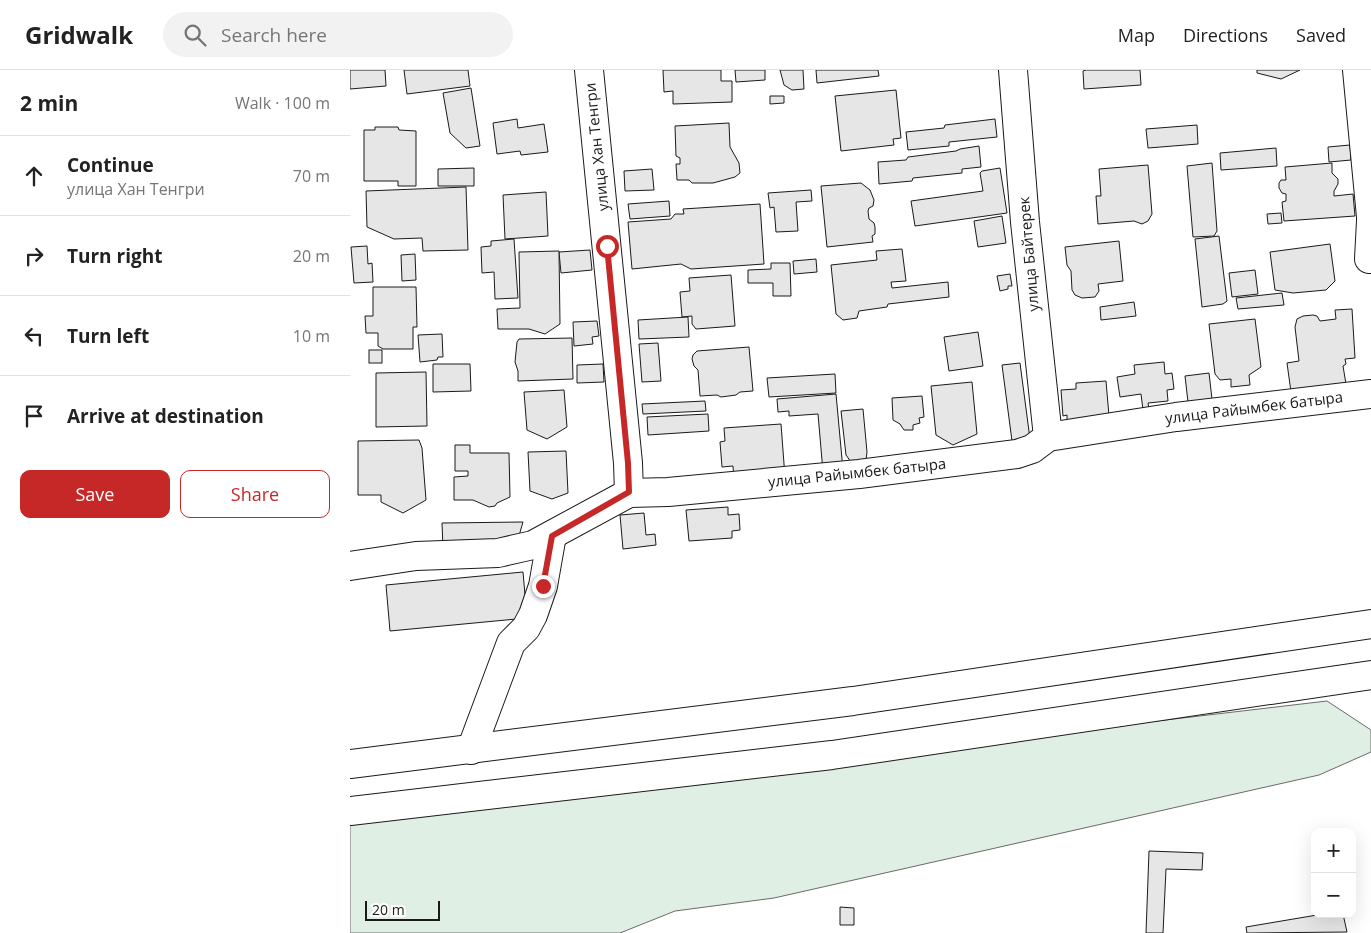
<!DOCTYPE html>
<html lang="en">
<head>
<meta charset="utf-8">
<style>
  body { margin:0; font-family:"Open Sans",sans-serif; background:#f2f2f2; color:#222 }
  .controls { position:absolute; right:15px; bottom:15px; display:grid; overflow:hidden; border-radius:10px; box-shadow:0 5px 20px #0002 }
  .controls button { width:45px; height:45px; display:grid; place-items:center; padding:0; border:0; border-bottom:1px solid #e0e0e0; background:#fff; color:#222; font:25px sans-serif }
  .scale { position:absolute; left:15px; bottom:12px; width:75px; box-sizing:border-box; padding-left:5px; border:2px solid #1a1a1a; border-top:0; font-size:14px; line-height:18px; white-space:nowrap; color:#1a1a1a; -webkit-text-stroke:4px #fff; paint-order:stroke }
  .stop { position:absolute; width:15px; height:15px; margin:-11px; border:4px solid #c62828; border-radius:50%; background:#fff }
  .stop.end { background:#c62828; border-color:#fff; box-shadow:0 1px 5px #0008 }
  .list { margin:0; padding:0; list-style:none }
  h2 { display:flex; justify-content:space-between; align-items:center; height:65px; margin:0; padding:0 20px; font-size:21px }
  h2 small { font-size:16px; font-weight:400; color:#767676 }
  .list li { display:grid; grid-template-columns:32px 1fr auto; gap:15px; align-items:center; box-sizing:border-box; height:80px; padding:0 20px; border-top:1px solid #e0e0e0 }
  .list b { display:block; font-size:19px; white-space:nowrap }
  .list p { margin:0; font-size:16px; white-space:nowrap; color:#767676 }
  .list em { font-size:16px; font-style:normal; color:#767676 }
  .actions { display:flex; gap:10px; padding:15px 20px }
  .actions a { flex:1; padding:11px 0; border:1px solid #c62828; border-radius:10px; text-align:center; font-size:18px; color:#c62828 }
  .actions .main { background:#c62828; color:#fff }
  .icon { flex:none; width:28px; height:28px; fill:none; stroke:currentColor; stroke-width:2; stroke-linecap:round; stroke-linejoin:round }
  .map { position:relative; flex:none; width:1021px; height:863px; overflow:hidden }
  header { display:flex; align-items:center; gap:30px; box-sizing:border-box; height:70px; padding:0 25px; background:#fff; border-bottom:1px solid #e0e0e0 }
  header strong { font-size:24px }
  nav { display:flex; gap:28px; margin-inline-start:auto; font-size:18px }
  .search { width:350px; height:45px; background:#f2f2f2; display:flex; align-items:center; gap:12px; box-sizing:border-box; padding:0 18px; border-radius:28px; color:#767676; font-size:19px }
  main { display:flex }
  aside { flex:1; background:#fff }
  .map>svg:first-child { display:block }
  .green { fill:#e0efe3; stroke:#6a6a6a }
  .building { fill:#e6e6e6; stroke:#1a1a1a }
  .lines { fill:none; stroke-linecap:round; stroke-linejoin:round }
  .minor-casing { stroke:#1a1a1a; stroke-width:30 }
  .highway-casing { stroke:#1a1a1a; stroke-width:30 }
  .minor { stroke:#fff; stroke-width:28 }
  .highway { stroke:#fff; stroke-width:28 }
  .route { stroke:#c62828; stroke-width:6 }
  .labels { text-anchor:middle; stroke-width:4; stroke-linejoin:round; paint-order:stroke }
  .street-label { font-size:15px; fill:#1a1a1a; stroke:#fff }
</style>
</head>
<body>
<header>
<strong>Gridwalk</strong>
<div class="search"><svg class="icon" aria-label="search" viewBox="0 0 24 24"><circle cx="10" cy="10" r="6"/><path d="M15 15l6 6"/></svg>Search here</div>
<nav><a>Map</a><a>Directions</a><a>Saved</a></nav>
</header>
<main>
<aside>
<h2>2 min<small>Walk · 100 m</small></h2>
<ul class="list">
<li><svg class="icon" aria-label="ahead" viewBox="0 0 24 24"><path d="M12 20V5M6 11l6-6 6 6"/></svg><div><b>Continue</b><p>улица Хан Тенгри</p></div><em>70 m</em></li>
<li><svg class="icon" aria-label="right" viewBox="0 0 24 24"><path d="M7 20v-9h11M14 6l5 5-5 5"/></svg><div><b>Turn right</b></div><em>20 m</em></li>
<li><svg class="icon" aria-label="left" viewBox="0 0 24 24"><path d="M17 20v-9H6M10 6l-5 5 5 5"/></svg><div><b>Turn left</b></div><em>10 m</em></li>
<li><svg class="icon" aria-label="arrive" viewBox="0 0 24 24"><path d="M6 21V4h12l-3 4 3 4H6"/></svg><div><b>Arrive at destination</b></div></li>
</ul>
<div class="actions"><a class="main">Save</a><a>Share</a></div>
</aside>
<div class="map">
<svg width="1021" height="863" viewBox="0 0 1021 863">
  <rect width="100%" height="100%" fill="#fff"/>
  <path class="green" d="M977 631 1021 660V682L969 705 424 828 325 841 270 863H0V746Z"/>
  <g class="building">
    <path d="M0 0H35L36 16 0 19Z"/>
    <path d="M54 0H118L120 16 57 24Z"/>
    <path d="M313 0H371V11H382V32L323 34V21L314 22Z"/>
    <path d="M385 0H415V10L386 12Z"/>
    <path d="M430 0H453L454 19 442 20 434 15Z"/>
    <path d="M466 0H528L529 6 467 13Z"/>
    <path d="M736 0H790L791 15 734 19 733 1Z"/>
    <path d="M907 0H950L931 9 907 3Z"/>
    <path d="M121 18 130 76 116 78 100 63 93 23Z"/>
    <path d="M546 20 551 68 543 69 544 75 491 81 485 26Z"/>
    <path d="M420 26H434V33L420 34Z"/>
    <path d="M167 49 168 58 194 54 198 82 171 85 170 81 147 84 143 53Z"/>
    <path d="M645 49 647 67 599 72V76L558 80 556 62 594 58 595 55Z"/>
    <path d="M379 53 380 77 389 93 390 103 385 107 363 113H342L339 110H327L326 94H330V88L326 86 325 56Z"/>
    <path d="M847 55 848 74 798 78 796 59Z"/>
    <path d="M25 57H48L49 60 66 61V116H48V111H14V60H25Z"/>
    <path d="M1000 75 1001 90 979 92 978 77Z"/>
    <path d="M629 76 631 97 612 99V103L563 108 562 111 529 114 528 92 556 90 558 87 606 81 610 79Z"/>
    <path d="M926 78 927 96 871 100 870 83Z"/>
    <path d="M862 93 867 161 864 166 843 167 837 96Z"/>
    <path d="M982 93V103L988 109V114L984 121V126L1003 124 1005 146 934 151 932 132 936 131V124L932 123 929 118V113L931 110H936L935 97Z"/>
    <path d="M798 95 802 144 798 151 792 154 784 151 748 154 746 126H751L749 99Z"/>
    <path d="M124 98V116H88V99Z"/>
    <path d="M650 98 657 143 565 156 561 131 633 121 630 103 632 101Z"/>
    <path d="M302 99 304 120 275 121 274 101Z"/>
    <path d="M511 113 520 120 524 130 523 136 519 138 518 141 519 149 524 153 525 157V164L522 166 523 172 477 177 471 116Z"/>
    <path d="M116 117 118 180 73 181 72 168 44 169 17 157 16 121Z"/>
    <path d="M461 120 462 131 446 132 448 161 426 162 424 137 420 138 418 123Z"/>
    <path d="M196 122 198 166 155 169 153 125Z"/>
    <path d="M319 131 320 146 280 149 278 134Z"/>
    <path d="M410 134 414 194 341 199 331 194 282 199 278 152 321 149 325 144H334L333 139Z"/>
    <path d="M931 143 932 153 918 154 917 144Z"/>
    <path d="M652 146 656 173 628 177 624 151Z"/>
    <path d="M869 166 877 231 873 234 852 237 845 169Z"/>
    <path d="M164 169 168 228 145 229 144 202 132 203 131 177 141 176V171Z"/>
    <path d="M769 171 773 211 748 214 749 221 745 227 732 228 725 225 722 220 721 201 717 195 715 177Z"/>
    <path d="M980 174 985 211 976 220 943 223 925 220 920 182Z"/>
    <path d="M17 176 18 194 22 193 23 212 4 213 1 177Z"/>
    <path d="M552 179 556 211 541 212 542 218 598 212 599 227 538 234 537 237 509 241 507 248 493 250 486 244 481 195 527 190 526 181Z"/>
    <path d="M240 180 242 200 211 203 209 182Z"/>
    <path d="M209 181 210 254 195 264 179 259H148L147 239 170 238 169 182Z"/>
    <path d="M65 184 66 210 52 211 51 185Z"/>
    <path d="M466 189 467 202 444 204 443 191Z"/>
    <path d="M421 193H440L441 226H423V213H398V200L421 199Z"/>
    <path d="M905 200 908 224 882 227 879 203Z"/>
    <path d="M660 204 662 216H658V219L650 221 647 206Z"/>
    <path d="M381 205 385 256 346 259 342 254V246L332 247 330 222 340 221 339 208Z"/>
    <path d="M23 217H66L67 257H63V279H33L28 276V263H16L15 246H23Z"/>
    <path d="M932 223 934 235 888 239 886 228Z"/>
    <path d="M784 232 786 246 751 250 750 237Z"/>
    <path d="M1002 239 1005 288 995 289 996 294 993 296 996 314 941 322 937 293 949 291 945 257 947 249 953 246 963 245 967 246 970 251 986 249 985 240Z"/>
    <path d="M338 247 339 267 289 269 288 250Z"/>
    <path d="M905 249 911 297 899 305 900 315 881 317V309L870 310 865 304 859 254Z"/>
    <path d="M247 251 249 266 242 267 243 274 224 276 223 252Z"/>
    <path d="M628 262 633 296 599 301 594 267Z"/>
    <path d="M92 264 93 287H88L87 290 70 292 68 265Z"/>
    <path d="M222 268 223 309 168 311V301L165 292 167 272 169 269Z"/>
    <path d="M308 273 311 311 292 312 289 274Z"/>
    <path d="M399 277 403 321 390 322 386 325 371 327 367 325 350 326 348 300 344 296 342 289 343 285 347 281Z"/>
    <rect x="19" y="280" width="13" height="13"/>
    <path d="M814 292 815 304 822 303 824 319 817 320 818 331 798 333 799 339 793 340 791 324 770 327 767 307 785 304 784 295Z"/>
    <path d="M670 293 680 369 662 371 652 295Z"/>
    <path d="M83 294H120L121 321 83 322Z"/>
    <path d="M253 294 254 312 227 313V295Z"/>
    <path d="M76 302 77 356 26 357V303Z"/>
    <path d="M859 303 862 329 838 332 835 306Z"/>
    <path d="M485 304 486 323 419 327 417 308Z"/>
    <path d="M756 311 759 346 717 350V345L713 346 711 320 726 319V313Z"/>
    <path d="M622 312 627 364 603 375 586 365 581 316Z"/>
    <path d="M214 320 217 357 197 369 177 360 174 322Z"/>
    <path d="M486 324 493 400 473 402 468 344 439 346V341L428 342 427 329Z"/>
    <path d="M572 326 574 347 569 348 570 353 563 355V360H554L550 354 543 350 542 328Z"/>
    <path d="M355 331 356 341 293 344 292 334Z"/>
    <path d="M513 339 517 382 516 390 501 392 496 385 491 341Z"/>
    <path d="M358 344 359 361 298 365 297 347Z"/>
    <path d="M431 354 435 407 384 411 383 396 372 397 370 372 375 371 374 358Z"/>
    <path d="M69 370 72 378 76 430 53 443 31 432V425H8V371Z"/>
    <path d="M105 375H120V383H159L160 427 147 433 145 436 139 437 123 430H104V407L118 406V401H105Z"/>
    <path d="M216 381 218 423 202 429 180 421 178 382Z"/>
    <path d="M378 437V445L389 444 390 460 382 461V468L339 471 336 440Z"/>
    <path d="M294 443 296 465 305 464 306 475 273 479 270 445Z"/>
    <path d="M173 452 166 476 93 478 92 453Z"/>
    <path d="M173 502 177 548 40 561 36 515Z"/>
    <path d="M799 781 853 783 852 800 816 799 813 863H796Z"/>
    <path d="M490 837 504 838V855H490Z"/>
    <path d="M973 844H993L997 862 897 863 896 857Z"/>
  </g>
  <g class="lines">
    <defs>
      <g id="minor">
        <path d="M239 0 278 393 279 423"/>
        <path d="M663 0 675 152 698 367"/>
        <path d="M1007 0 1021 147"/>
        <path d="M1019 189 1021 151"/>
        <path d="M0 496 66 486 148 483 183 475 279 423 318 422 509 404 667 384 682 379 698 367 826 347 1021 324"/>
        <path d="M121 680 161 573 176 558 183 545 193 516 202 465"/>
      </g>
      <g id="highway">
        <path d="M0 694 503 631 1021 554"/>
        <path d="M0 741 482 685 1021 605"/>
      </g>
    </defs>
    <use href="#minor" class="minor-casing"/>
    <use href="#highway" class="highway-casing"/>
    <use href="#minor" class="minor"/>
    <use href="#highway" class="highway"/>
  </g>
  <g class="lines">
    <path class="route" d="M193 516 202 466 279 422 278 393 257 176"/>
  </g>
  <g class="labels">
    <g class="street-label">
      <text transform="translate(247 77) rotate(-96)" y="5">улица Хан Тенгри</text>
      <text transform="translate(679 184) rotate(-95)" y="5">улица Байтерек</text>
      <text transform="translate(904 338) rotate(-7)" y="5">улица Райымбек батыра</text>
      <text transform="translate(507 403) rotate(-6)" y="5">улица Райымбек батыра</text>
    </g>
  </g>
</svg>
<div class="controls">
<button>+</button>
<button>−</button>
</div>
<div class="scale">20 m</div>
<div class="stop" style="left:257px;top:176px"></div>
<div class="stop end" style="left:193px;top:516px"></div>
</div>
</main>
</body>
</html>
